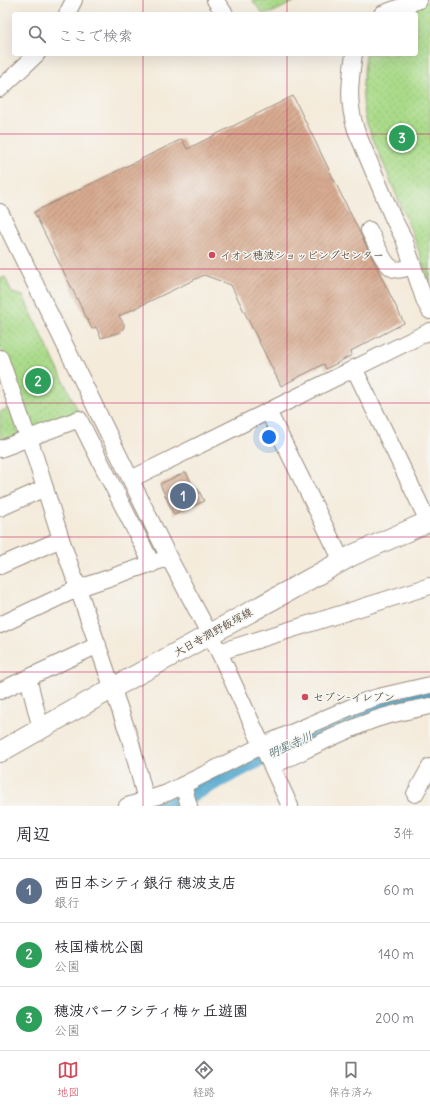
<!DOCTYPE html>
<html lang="ja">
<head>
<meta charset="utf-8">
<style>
  body { margin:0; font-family:Delius,"Klee One",sans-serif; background:#f7f7f7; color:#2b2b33 }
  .you { position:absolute; left:269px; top:437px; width:14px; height:14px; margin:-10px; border:3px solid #fff; border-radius:50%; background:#1a73e8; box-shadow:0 0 0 6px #1a73e833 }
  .badge { display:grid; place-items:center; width:26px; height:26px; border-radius:50%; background:#d1495b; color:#fff; font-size:13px; font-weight:700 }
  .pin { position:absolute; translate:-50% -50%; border:2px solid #fff; box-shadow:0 1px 4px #0006 }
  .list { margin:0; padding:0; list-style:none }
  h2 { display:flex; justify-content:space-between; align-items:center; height:52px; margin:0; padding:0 16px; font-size:17px }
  h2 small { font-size:13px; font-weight:400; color:#7c7c81 }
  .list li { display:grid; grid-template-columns:26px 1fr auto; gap:12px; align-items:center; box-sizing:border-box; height:64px; padding:0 16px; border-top:1px solid #e1e1e2 }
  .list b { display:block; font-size:15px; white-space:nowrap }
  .list p { margin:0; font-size:13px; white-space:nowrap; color:#7c7c81 }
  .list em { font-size:13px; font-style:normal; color:#7c7c81 }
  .icon { flex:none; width:22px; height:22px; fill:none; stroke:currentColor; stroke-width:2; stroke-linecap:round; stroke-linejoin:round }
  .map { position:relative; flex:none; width:430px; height:806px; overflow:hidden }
  .search { position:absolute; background:#fff; box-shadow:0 4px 16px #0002; left:12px; right:12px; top:12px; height:44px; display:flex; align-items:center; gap:10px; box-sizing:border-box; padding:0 14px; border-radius:4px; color:#7c7c81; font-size:15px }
  .sheet { height:244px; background:#fff }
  nav { display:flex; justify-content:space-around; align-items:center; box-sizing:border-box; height:56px; border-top:1px solid #e1e1e2; background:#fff; font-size:11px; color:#7c7c81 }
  nav a { display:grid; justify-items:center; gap:2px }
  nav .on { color:#d1495b }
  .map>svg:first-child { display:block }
  .grass { fill:url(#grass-dots); stroke:#728254 }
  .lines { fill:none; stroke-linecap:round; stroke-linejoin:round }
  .river { stroke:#50a6cc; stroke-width:20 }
  .building { fill:url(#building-hatch) }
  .minor-casing { stroke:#988a7c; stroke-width:18 }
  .major-casing { stroke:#988a7c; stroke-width:22 }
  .minor { stroke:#fff; stroke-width:16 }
  .major { stroke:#fff; stroke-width:20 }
  .grid { fill:none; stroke:#c2185b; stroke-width:1; stroke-opacity:0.55 }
  .poi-dot { fill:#d1495b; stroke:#f6f6f2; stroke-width:1.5 }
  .labels { text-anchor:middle; stroke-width:3; stroke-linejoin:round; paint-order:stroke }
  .poi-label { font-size:11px; fill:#3b2a1e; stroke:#f6f6f2; text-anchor:start }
  .street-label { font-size:11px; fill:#3b2a1e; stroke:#f6f6f2 }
  .water-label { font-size:12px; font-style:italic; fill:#435c64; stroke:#f6f6f2 }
</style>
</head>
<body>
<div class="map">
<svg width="430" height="806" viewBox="0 0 430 806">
  <defs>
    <pattern id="grass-dots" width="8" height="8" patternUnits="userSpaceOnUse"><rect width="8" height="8" fill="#aadb8a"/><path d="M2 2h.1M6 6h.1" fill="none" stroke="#93bc77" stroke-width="1.8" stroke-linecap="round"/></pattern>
    <pattern id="building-hatch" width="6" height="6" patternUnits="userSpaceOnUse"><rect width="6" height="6" fill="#d7ab91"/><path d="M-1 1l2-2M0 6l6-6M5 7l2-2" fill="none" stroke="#b08b76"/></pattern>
  </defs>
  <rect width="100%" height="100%" fill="#f6f6f2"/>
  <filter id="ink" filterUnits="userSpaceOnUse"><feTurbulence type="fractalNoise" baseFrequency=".025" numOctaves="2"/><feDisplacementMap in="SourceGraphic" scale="8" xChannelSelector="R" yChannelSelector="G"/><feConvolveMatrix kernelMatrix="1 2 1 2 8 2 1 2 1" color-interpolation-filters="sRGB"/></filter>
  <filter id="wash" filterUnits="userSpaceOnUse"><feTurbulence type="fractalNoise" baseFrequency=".012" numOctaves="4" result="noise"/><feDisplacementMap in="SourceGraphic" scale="16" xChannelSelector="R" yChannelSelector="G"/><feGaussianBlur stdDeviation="0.9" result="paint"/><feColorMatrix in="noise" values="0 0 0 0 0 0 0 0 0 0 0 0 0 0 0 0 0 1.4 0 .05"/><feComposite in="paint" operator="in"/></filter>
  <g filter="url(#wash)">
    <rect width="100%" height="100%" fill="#f4ebdb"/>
    <g class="grass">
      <path d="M252 0H298L271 13 263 14Z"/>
      <path d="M430 1V285L415 240 367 124C360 98 363 80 366 54H416V14H394Z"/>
      <path d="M5 277 12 293 23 296 80 415 28 430 0 346V279Z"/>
      <path d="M11 407 18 433 15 437 0 442V412Z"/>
    </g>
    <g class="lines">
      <path class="river" d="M154 806 191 792 251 761 355 716 391 703 430 695"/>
    </g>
    <g id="blocks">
      <g class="building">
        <path d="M293 96 404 323 351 351 352 355 326 369 324 364 281 386 231 285 204 275 119 316 124 324V327L122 330 120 332 101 338 96 327 92 329 34 212 182 139 187 149Z"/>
        <path d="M186 472 195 491 198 489 204 501 174 515 160 484Z"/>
      </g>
    </g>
  </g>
  <g filter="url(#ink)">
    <use href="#blocks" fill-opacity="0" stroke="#988a7c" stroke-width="1"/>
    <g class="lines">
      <defs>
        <g id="minor">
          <path d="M215 0 225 14"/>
          <path d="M67 14 74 0"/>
          <path d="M382 14 419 0"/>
          <path d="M354 54C350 83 347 101 356 130L393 218 404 239 425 302 430 311"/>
          <path d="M0 89 37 54"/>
          <path d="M0 212 169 558 219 652 290 806"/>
          <path d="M369 230C374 239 384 266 394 269 400 271 407 268 413 266"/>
          <path d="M0 358 28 438 32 447 61 539 130 739 146 800"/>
          <path d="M354 368 428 521"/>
          <path d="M268 411 342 561"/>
          <path d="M0 449 79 419 152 564"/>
          <path d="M131 479 430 331"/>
          <path d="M0 508 45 488"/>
          <path d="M0 566 61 539"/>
          <path d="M0 625 79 588 162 560"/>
          <path d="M219 652 430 586"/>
          <path d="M28 678 41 729"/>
          <path d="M0 691 98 645"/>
          <path d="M272 766C306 750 340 732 376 719 394 713 412 710 430 706"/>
          <path d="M183 785 189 806"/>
          <path d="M415 794 430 767"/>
          <path d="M127 806 167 793 263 745 365 701 378 697 430 685"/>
        </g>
        <path id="major" d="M0 752 113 688 353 555 430 521"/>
      </defs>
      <use href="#minor" class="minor-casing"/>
      <use href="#major" class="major-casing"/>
      <use href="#minor" class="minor"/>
      <use href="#major" class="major"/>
    </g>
  </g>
  <path class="grid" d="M143 0V14M287 0V14M143 54V806M287 54V806M0 134H430M0 269H430M0 403H430M0 537H430M0 672H430"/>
  <g class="poi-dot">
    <circle cx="212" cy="255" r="4"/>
    <circle cx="305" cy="697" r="4"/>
  </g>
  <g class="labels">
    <g class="poi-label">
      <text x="220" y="259">イオン穂波ショッピングセンター</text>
      <text x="313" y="701">セブン-イレブン</text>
    </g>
    <g class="street-label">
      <text transform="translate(213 632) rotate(-29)" y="4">大日寺潤野飯塚線</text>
    </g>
    <g class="water-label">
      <text transform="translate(290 745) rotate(-24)" y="4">明星寺川</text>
    </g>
  </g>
</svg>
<div class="you"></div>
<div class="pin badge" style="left:183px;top:496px;background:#5c6f8a">1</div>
<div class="pin badge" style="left:38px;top:381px;background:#2e9e5b">2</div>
<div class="pin badge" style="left:402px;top:138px;background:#2e9e5b">3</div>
<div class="search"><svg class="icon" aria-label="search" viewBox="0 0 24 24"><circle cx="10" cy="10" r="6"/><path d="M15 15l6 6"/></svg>ここで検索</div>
</div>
<section class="sheet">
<h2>周辺<small>3件</small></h2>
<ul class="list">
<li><span class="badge" style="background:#5c6f8a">1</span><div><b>西日本シティ銀行 穂波支店</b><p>銀行</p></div><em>60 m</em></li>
<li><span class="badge" style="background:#2e9e5b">2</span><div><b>枝国横枕公園</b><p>公園</p></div><em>140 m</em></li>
<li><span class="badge" style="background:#2e9e5b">3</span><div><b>穂波パークシティ梅ヶ丘遊園</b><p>公園</p></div><em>200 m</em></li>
</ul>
</section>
<nav>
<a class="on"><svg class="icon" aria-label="map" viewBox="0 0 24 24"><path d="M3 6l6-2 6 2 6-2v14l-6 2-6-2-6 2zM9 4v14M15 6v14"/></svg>地図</a>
<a><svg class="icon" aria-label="directions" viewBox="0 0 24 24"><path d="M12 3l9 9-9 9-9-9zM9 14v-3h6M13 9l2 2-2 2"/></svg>経路</a>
<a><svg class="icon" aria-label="saved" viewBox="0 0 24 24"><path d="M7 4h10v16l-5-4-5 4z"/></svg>保存済み</a>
</nav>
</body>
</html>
